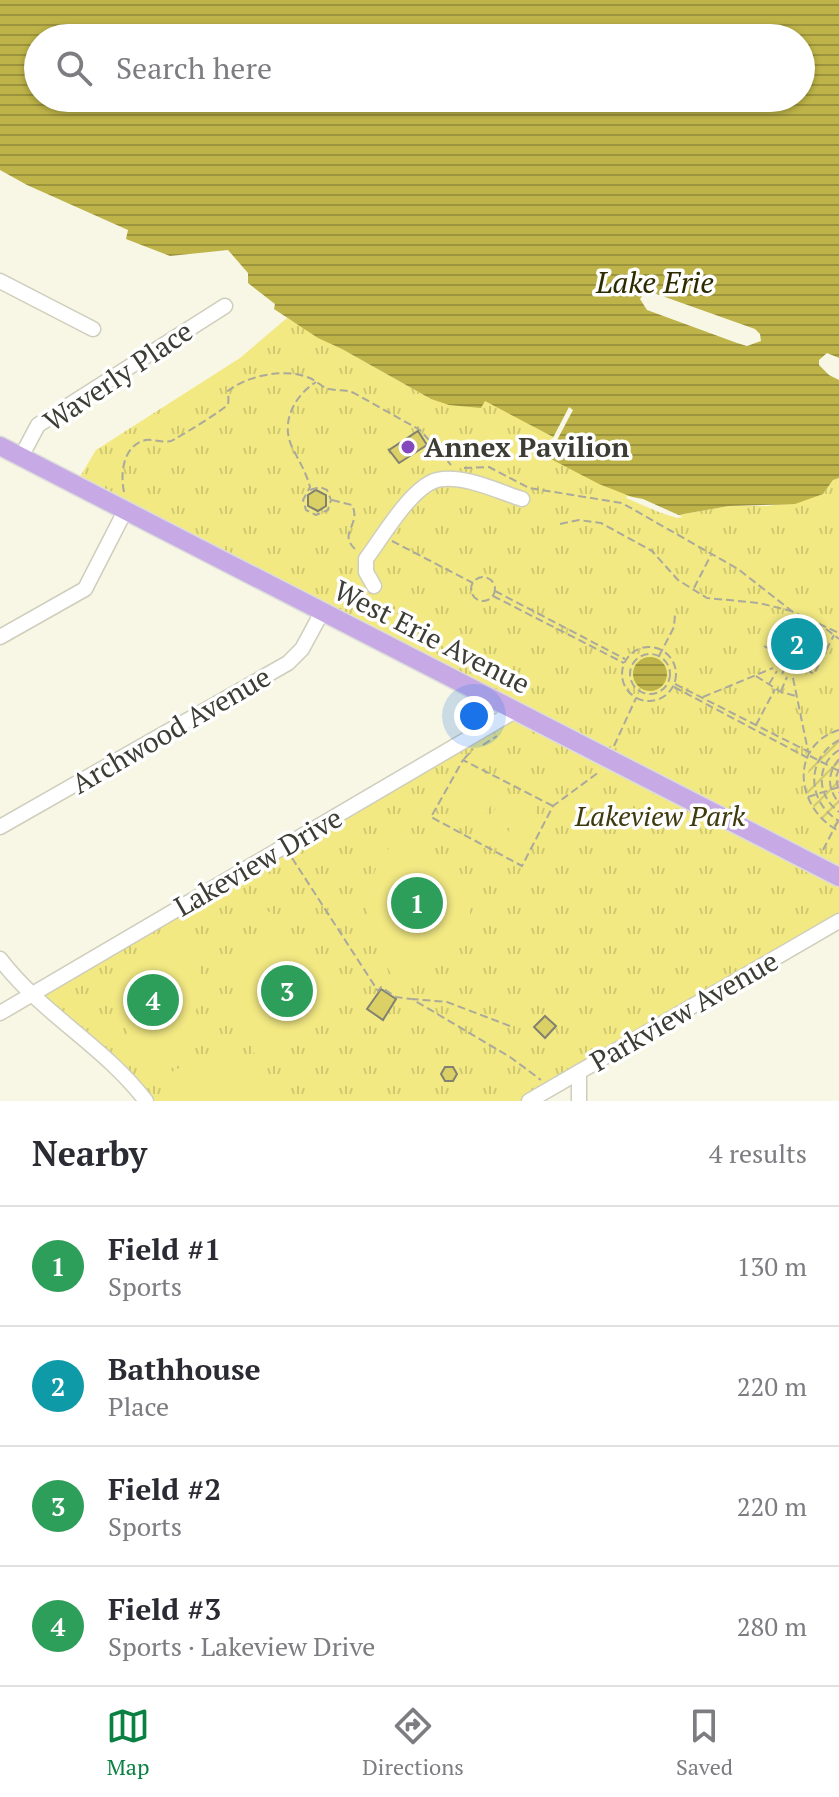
<!DOCTYPE html>
<html lang="en">
<head>
<meta charset="utf-8">
<style>
  body { margin:0; font-family:"PT Serif",serif; background:#f7f7f7; color:#2b2b33 }
  .you { position:absolute; left:474px; top:716px; width:28px; height:28px; margin:-20px; border:6px solid #fff; border-radius:50%; background:#1a73e8; box-shadow:0 0 0 12px #1a73e833 }
  .badge { display:grid; place-items:center; width:52px; height:52px; border-radius:50%; background:#0b8043; color:#fff; font-size:26px; font-weight:700 }
  .pin { position:absolute; translate:-50% -50%; border:4px solid #fff; box-shadow:0 2px 8px #0006 }
  .list { margin:0; padding:0; list-style:none }
  h2 { display:flex; justify-content:space-between; align-items:center; height:104px; margin:0; padding:0 32px; font-size:34px }
  h2 small { font-size:26px; font-weight:400; color:#7c7c81 }
  .list li { display:grid; grid-template-columns:52px 1fr auto; gap:24px; align-items:center; box-sizing:border-box; height:120px; padding:0 32px; border-top:2px solid #e1e1e2 }
  .list b { display:block; font-size:30px; white-space:nowrap }
  .list p { margin:0; font-size:26px; white-space:nowrap; color:#7c7c81 }
  .list em { font-size:26px; font-style:normal; color:#7c7c81 }
  .icon { flex:none; width:44px; height:44px; fill:none; stroke:currentColor; stroke-width:2; stroke-linecap:round; stroke-linejoin:round }
  .map { position:relative; flex:none; width:839px; height:1101px; overflow:hidden }
  .search { position:absolute; background:#fff; box-shadow:0 2px 6px #0004; left:24px; right:24px; top:24px; height:88px; display:flex; align-items:center; gap:20px; box-sizing:border-box; padding:0 28px; border-radius:44px; color:#7c7c81; font-size:30px }
  .sheet { height:584px; background:#fff }
  nav { display:flex; justify-content:space-around; align-items:center; box-sizing:border-box; height:112px; border-top:2px solid #e1e1e2; background:#fff; font-size:22px; color:#7c7c81 }
  nav a { display:grid; justify-items:center; gap:4px }
  nav .on { color:#0b8043 }
  .map>svg:first-child { display:block }
  .grass { fill:url(#grass-tufts) }
  .garden { fill:url(#garden-furrows) }
  .pitch { fill:#f2e983 }
  .water { fill:url(#water-rules); fill-rule:evenodd }
  .pier { fill:#f8f6e4 }
  .building { fill:#dad066; stroke:#828171; stroke-width:2 }
  .lines { fill:none; stroke-linecap:round; stroke-linejoin:round }
  .minor-casing { stroke:#cfcebc; stroke-width:17 }
  .major-casing { stroke:#dcdcdb; stroke-width:21 }
  .path { stroke:#aaa99b; stroke-width:2; stroke-dasharray:8 4; stroke-linecap:butt }
  .minor { stroke:#fff; stroke-width:14 }
  .major { stroke:#c7aae5; stroke-width:18 }
  .poi-dot { fill:#8447bc; stroke:#fff; stroke-width:3 }
  .labels { text-anchor:middle; stroke-width:7; stroke-linejoin:round; paint-order:stroke }
  .street-label { font-size:28px; fill:#3d3d35; stroke:#fff }
  .poi-label { font-size:28px; font-weight:bold; fill:#3d3d35; stroke:#fff; text-anchor:start }
  .park-label { font-size:28px; font-style:italic; fill:#3f3b0e; stroke:#fff }
  .water-label { font-size:30px; font-style:italic; fill:#2f2b00; stroke:#fff }
</style>
</head>
<body>
<div class="map">
<svg width="839" height="1101" viewBox="0 0 839 1101">
  <defs>
    <pattern id="grass-tufts" width="24" height="20" patternUnits="userSpaceOnUse" patternTransform="scale(2)"><rect width="24" height="20" fill="#f2e983"/><path d="M3 7l-1-3M5 7V3M7 7l1-3M15 17l-1-3M17 17v-4M19 17l1-3" fill="none" stroke="#d0c972"/></pattern>
    <pattern id="garden-furrows" width="10" height="10" patternUnits="userSpaceOnUse" patternTransform="scale(2)"><rect width="10" height="10" fill="#f2e983"/><path d="M-1 1l2-2M0 10L10 0M9 11l2-2" fill="none" stroke="#d0c972"/></pattern>
    <pattern id="water-rules" width="6" height="5" patternUnits="userSpaceOnUse" patternTransform="scale(2)"><rect width="6" height="5" fill="#bdb348"/><path d="M0 2.5h6" fill="none" stroke="#9b933d"/></pattern>
  </defs>
  <rect width="100%" height="100%" fill="#f8f6e4"/>
  <path class="grass" d="M287 318 431 399 484 400 557 439 548 457 678 515 729 506H768L823 494 833 480 839 478V921L529 1101H146L31 995 515 711 75 485 96 450 240 358Z"/>
  <path class="garden" d="M838 733H839V828C795 809 798 756 838 733Z"/>
  <g class="pitch">
    <path d="M463 775 478 783 461 815 446 807Z"/>
    <path d="M482 785 497 793 480 826 465 818Z"/>
    <path d="M507 793 516 798 514 802 517 803 500 836 497 834 495 838 486 834 488 830 485 828 502 796 505 797Z"/>
    <path d="M527 803 536 808 534 812 537 814 520 846 517 845 514 848 506 844 508 840 505 838 522 806 525 807Z"/>
    <path d="M407 826 470 905V915L396 983C359 917 354 883 407 826Z"/>
    <path d="M269 911 338 985 339 996 263 1073C254 1053 232 1004 234 984 236 965 260 928 269 911Z"/>
    <path d="M195 936C201 972 206 1013 178 1042 170 1051 157 1057 148 1064L100 987 103 977Z"/>
    <path d="M227 1061 257 1085 264 1101H169L157 1080 190 1062Z"/>
  </g>
  <g class="water">
    <path d="M0 0H839V478L833 480 823 494 795 504 729 506 678 515 599 484 547 457 557 439 485 401 481 408 449 405 431 399 342 349 318 338 274 309 275 304 248 283V273L228 250 170 256 126 239 128 230 27 185 0 170ZM38 38H801V98H38Z"/>
    <circle cx="650" cy="674" r="17"/>
  </g>
  <g class="pier">
    <path d="M651 292 755 329 760 334 761 341 747 346 737 343 647 310 640 299 644 293Z"/>
    <path d="M827 353 839 358V380L829 375 819 365V360Z"/>
    <path d="M569 407 573 410 546 461 544 455Z"/>
    <path d="M627 496 643 499 683 517 677 518 661 513 626 498Z"/>
  </g>
  <g class="building">
    <path d="M418 431 427 445 399 463 389 450Z"/>
    <path d="M316 490 326 495V506L318 511 308 506V495Z"/>
    <path d="M783 624 822 645 811 665 797 658 795 662 790 660 782 655 784 651 772 644Z"/>
    <path d="M381 989 396 999 383 1020 367 1009Z"/>
    <path d="M545 1016 556 1026 545 1038 534 1027Z"/>
    <path d="M445 1067H453L457 1074 453 1081H445L441 1074Z"/>
  </g>
  <g class="lines">
    <defs>
      <g id="minor">
        <path d="M0 281 93 329"/>
        <path d="M21 457 38 425 225 306"/>
        <path d="M374 586 366 572V559C382 538 411 487 437 480 463 474 497 491 522 499"/>
        <path d="M0 637 85 589 125 511"/>
        <path d="M0 827 288 663 302 649 322 612"/>
        <path d="M0 959C42 1014 104 1046 146 1101"/>
        <path d="M0 1013 515 711"/>
        <path d="M579 1072V1101"/>
        <path d="M529 1101 839 921"/>
      </g>
      <path id="major" d="M0 446 839 877"/>
    </defs>
    <use href="#minor" class="minor-casing"/>
    <use href="#major" class="major-casing"/>
    <g class="path">
      <path d="M464 468 489 467 529 488 622 503 738 569 793 612 839 633"/>
      <path d="M310 490 320 487 327 490 331 500 328 510 316 515 306 510 303 500 310 487C306 472 299 461 292 447 280 422 295 395 316 382"/>
      <path d="M124 492C120 473 123 445 146 440 154 439 163 443 171 441 176 439 227 408 228 404 229 400 228 395 228 391 246 376 284 368 307 377 315 379 321 387 329 389 338 391 345 389 354 393L420 430 451 465"/>
      <path d="M332 500 352 505C362 526 336 533 357 551"/>
      <path d="M560 524 579 520 601 523 652 551 678 580 707 598 759 603 791 611"/>
      <path d="M392 541 473 583"/>
      <circle cx="483" cy="589" r="12"/>
      <path d="M694 588 711 555"/>
      <path d="M495 591 625 659"/>
      <path d="M493 596 624 663"/>
      <path d="M826 629 839 639"/>
      <path d="M764 646 814 674 834 635"/>
      <circle cx="649" cy="674" r="27"/>
      <circle cx="650" cy="674" r="20"/>
      <path d="M659 656 674 627 675 614"/>
      <path d="M782 674 789 661"/>
      <path d="M756 676 781 692 796 696"/>
      <path d="M793 678 808 751"/>
      <path d="M675 684 811 753"/>
      <path d="M769 684 777 671"/>
      <path d="M674 687 808 758"/>
      <path d="M781 691 787 677"/>
      <path d="M703 697 773 668"/>
      <path d="M756 725 775 689"/>
      <path d="M839 730C788 746 796 809 839 831"/>
      <path d="M839 740C805 759 807 802 839 821"/>
      <path d="M483 745 497 736"/>
      <path d="M614 746 636 698"/>
      <path d="M839 750C815 765 817 796 839 812"/>
      <path d="M810 756 839 771"/>
      <path d="M464 759 473 749"/>
      <path d="M839 759C827 774 827 788 839 803"/>
      <path d="M839 769 836 777 839 793"/>
      <path d="M808 797 839 787"/>
      <path d="M553 806 463 760 431 817 522 866 553 806 599 772"/>
      <path d="M823 850 838 821"/>
      <path d="M292 858 378 991 381 987 396 997 411 999"/>
      <path d="M510 1026 447 1002 412 999 510 1057 541 1080"/>
    </g>
    <use href="#minor" class="minor"/>
    <use href="#major" class="major"/>
  </g>
  <circle class="poi-dot" cx="408" cy="447" r="8"/>
  <g class="labels">
    <g class="street-label">
      <text transform="translate(118 376) rotate(-34)" y="10">Waverly Place</text>
      <text transform="translate(432 637) rotate(27)" y="10">West Erie Avenue</text>
      <text transform="translate(171 730) rotate(-30)" y="10">Archwood Avenue</text>
      <text transform="translate(258 862) rotate(-30)" y="10">Lakeview Drive</text>
      <text transform="translate(684 1011) rotate(-30)" y="10">Parkview Avenue</text>
    </g>
    <g class="poi-label">
      <text x="424" y="457">Annex Pavilion</text>
    </g>
    <g class="park-label">
      <text x="660" y="826">Lakeview Park</text>
    </g>
    <g class="water-label">
      <text x="655" y="293">Lake Erie</text>
    </g>
  </g>
</svg>
<div class="you"></div>
<div class="pin badge" style="left:417px;top:903px;background:#2e9e5b">1</div>
<div class="pin badge" style="left:797px;top:644px;background:#0f9aa8">2</div>
<div class="pin badge" style="left:287px;top:991px;background:#2e9e5b">3</div>
<div class="pin badge" style="left:153px;top:1000px;background:#2e9e5b">4</div>
<div class="search"><svg class="icon" aria-label="search" viewBox="0 0 24 24"><circle cx="10" cy="10" r="6"/><path d="M15 15l6 6"/></svg>Search here</div>
</div>
<section class="sheet">
<h2>Nearby<small>4 results</small></h2>
<ul class="list">
<li><span class="badge" style="background:#2e9e5b">1</span><div><b>Field #1</b><p>Sports</p></div><em>130 m</em></li>
<li><span class="badge" style="background:#0f9aa8">2</span><div><b>Bathhouse</b><p>Place</p></div><em>220 m</em></li>
<li><span class="badge" style="background:#2e9e5b">3</span><div><b>Field #2</b><p>Sports</p></div><em>220 m</em></li>
<li><span class="badge" style="background:#2e9e5b">4</span><div><b>Field #3</b><p>Sports · Lakeview Drive</p></div><em>280 m</em></li>
</ul>
</section>
<nav>
<a class="on"><svg class="icon" aria-label="map" viewBox="0 0 24 24"><path d="M3 6l6-2 6 2 6-2v14l-6 2-6-2-6 2zM9 4v14M15 6v14"/></svg>Map</a>
<a><svg class="icon" aria-label="directions" viewBox="0 0 24 24"><path d="M12 3l9 9-9 9-9-9zM9 14v-3h6M13 9l2 2-2 2"/></svg>Directions</a>
<a><svg class="icon" aria-label="saved" viewBox="0 0 24 24"><path d="M7 4h10v16l-5-4-5 4z"/></svg>Saved</a>
</nav>
</body>
</html>
